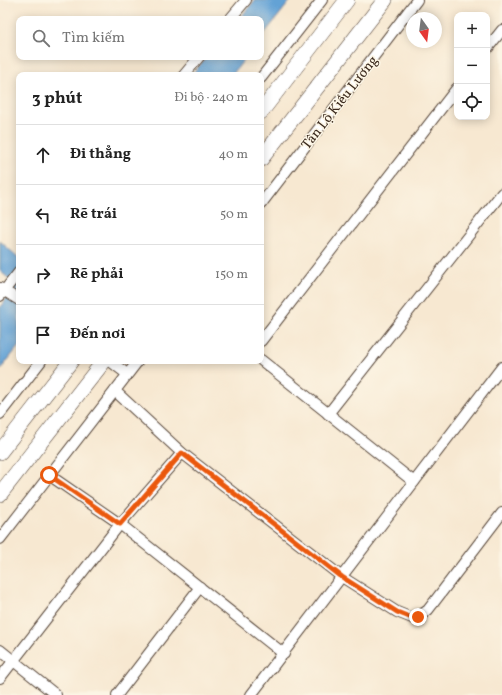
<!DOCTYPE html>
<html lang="vi">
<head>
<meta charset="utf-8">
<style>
  body { margin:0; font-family:Vollkorn,serif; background:#f6f6f6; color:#222 }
  .controls { position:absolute; right:12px; top:12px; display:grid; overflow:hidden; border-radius:8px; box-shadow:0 2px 10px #0003 }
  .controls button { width:36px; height:36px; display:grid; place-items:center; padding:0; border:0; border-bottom:1px solid #e0e0e0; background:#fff; color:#222; font:20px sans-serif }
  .compass { position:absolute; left:406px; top:12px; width:36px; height:36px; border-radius:50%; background:#fff; box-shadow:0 2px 10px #0003; rotate:166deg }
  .stop { position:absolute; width:12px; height:12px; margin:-9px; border:3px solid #ea580c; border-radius:50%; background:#fff }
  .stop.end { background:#ea580c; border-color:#fff; box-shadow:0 1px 4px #0008 }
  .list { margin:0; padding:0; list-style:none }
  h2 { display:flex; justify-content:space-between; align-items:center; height:52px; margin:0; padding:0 16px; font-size:17px }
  h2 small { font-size:13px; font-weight:400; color:#767676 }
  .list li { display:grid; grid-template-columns:26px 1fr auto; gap:12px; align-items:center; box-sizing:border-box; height:60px; padding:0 16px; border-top:1px solid #e0e0e0 }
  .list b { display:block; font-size:15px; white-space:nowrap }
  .list em { font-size:13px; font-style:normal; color:#767676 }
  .icon { flex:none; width:22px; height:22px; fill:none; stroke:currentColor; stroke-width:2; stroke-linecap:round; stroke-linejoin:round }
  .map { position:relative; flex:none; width:502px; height:695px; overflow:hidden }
  .search { position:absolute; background:#fff; box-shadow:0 2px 10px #0003; left:16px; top:16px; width:248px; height:44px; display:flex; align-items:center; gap:10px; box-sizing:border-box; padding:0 14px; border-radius:8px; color:#767676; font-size:15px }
  .panel { position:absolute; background:#fff; box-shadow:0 2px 10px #0003; left:16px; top:72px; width:248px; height:292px; border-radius:8px }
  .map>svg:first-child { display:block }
  .water { fill:#63a2d5; stroke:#4f667a }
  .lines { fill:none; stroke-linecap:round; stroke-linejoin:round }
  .minor-casing { stroke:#574639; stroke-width:12 }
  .secondary-casing { stroke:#574639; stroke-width:16 }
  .minor { stroke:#fff; stroke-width:10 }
  .secondary { stroke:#fff; stroke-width:15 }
  .route { stroke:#ea580c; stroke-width:5 }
  .labels { text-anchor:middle; stroke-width:3; stroke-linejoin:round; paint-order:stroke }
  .street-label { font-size:14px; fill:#3b2a1e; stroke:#fcf5e5 }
</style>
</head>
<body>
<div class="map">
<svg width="502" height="695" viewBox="0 0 502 695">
  <rect width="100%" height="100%" fill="#fcf5e5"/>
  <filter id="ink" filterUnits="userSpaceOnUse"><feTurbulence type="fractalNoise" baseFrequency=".025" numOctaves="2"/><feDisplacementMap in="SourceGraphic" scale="8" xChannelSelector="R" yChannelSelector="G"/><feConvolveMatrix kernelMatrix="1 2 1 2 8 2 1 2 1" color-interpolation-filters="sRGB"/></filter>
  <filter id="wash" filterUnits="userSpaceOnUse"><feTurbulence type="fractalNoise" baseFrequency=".012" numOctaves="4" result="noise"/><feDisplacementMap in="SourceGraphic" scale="16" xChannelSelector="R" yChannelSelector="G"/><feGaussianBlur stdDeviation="0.9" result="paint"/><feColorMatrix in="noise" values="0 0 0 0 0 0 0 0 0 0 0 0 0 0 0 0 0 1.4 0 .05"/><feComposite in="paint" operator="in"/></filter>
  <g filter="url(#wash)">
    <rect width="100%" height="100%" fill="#f7e8d1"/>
    <g class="water">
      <path d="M255 0H291L261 38V19H239Z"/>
      <path d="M207 57H246L232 75H191Z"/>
      <path d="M0 241 19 258V346L0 370V307L16 285 0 271Z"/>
    </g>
  </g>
  <g filter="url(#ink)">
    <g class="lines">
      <defs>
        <g id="minor">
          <path d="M230 19 246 0"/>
          <path d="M487 49 502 30"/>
          <path d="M184 75 199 57"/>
          <path d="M261 78 322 0"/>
          <path d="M261 204 417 0"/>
          <path d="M0 288 19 300"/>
          <path d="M0 296 19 272"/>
          <path d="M261 341 457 88"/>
          <path d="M261 360 414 482"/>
          <path d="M110 361 127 374"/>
          <path d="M115 391 182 453 342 577 397 612 412 618 418 617 428 610 502 513"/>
          <path d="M0 414 41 361"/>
          <path d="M328 414 502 193"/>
          <path d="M49 475 120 524 284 654"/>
          <path d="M0 539 138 361"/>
          <path d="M0 650 56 695"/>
          <path d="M0 678 120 524 182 453"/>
          <path d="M117 695 200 587"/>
          <path d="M251 695 502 367"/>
        </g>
        <g id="secondary">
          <path d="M261 112 347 0"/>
          <path d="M261 159 385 0"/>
          <path d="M0 452 71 361"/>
          <path d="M0 494 104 361"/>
        </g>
      </defs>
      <use href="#minor" class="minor-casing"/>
      <use href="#secondary" class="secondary-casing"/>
      <use href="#minor" class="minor"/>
      <use href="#secondary" class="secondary"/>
    </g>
  </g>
  <g class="lines" filter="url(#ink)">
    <path class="route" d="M49 475 120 524 182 453 342 577 397 612 412 618 418 617"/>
  </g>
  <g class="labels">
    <g class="street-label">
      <text transform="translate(339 102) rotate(-52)" y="5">Tân Lộ Kiều Lương</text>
    </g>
  </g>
</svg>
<div class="controls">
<button>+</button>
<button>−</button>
<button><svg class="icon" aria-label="locate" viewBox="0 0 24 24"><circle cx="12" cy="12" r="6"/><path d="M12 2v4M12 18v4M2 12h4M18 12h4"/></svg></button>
</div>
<svg class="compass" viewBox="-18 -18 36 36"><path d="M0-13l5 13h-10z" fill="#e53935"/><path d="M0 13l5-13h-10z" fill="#767676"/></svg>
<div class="stop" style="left:49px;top:475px"></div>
<div class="stop end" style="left:418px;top:617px"></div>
<div class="search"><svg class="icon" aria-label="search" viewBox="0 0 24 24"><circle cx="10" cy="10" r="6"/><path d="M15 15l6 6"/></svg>Tìm kiếm</div>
<section class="panel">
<h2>3 phút<small>Đi bộ · 240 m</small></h2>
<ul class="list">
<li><svg class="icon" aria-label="ahead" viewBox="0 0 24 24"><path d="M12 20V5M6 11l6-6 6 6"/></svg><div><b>Đi thẳng</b></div><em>40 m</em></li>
<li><svg class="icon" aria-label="left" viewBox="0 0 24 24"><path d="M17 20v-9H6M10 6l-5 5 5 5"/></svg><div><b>Rẽ trái</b></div><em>50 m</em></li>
<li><svg class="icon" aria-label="right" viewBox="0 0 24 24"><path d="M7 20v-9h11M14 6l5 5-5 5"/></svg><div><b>Rẽ phải</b></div><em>150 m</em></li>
<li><svg class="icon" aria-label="arrive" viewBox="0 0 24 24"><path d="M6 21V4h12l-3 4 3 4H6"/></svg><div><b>Đến nơi</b></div></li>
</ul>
</section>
</div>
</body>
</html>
